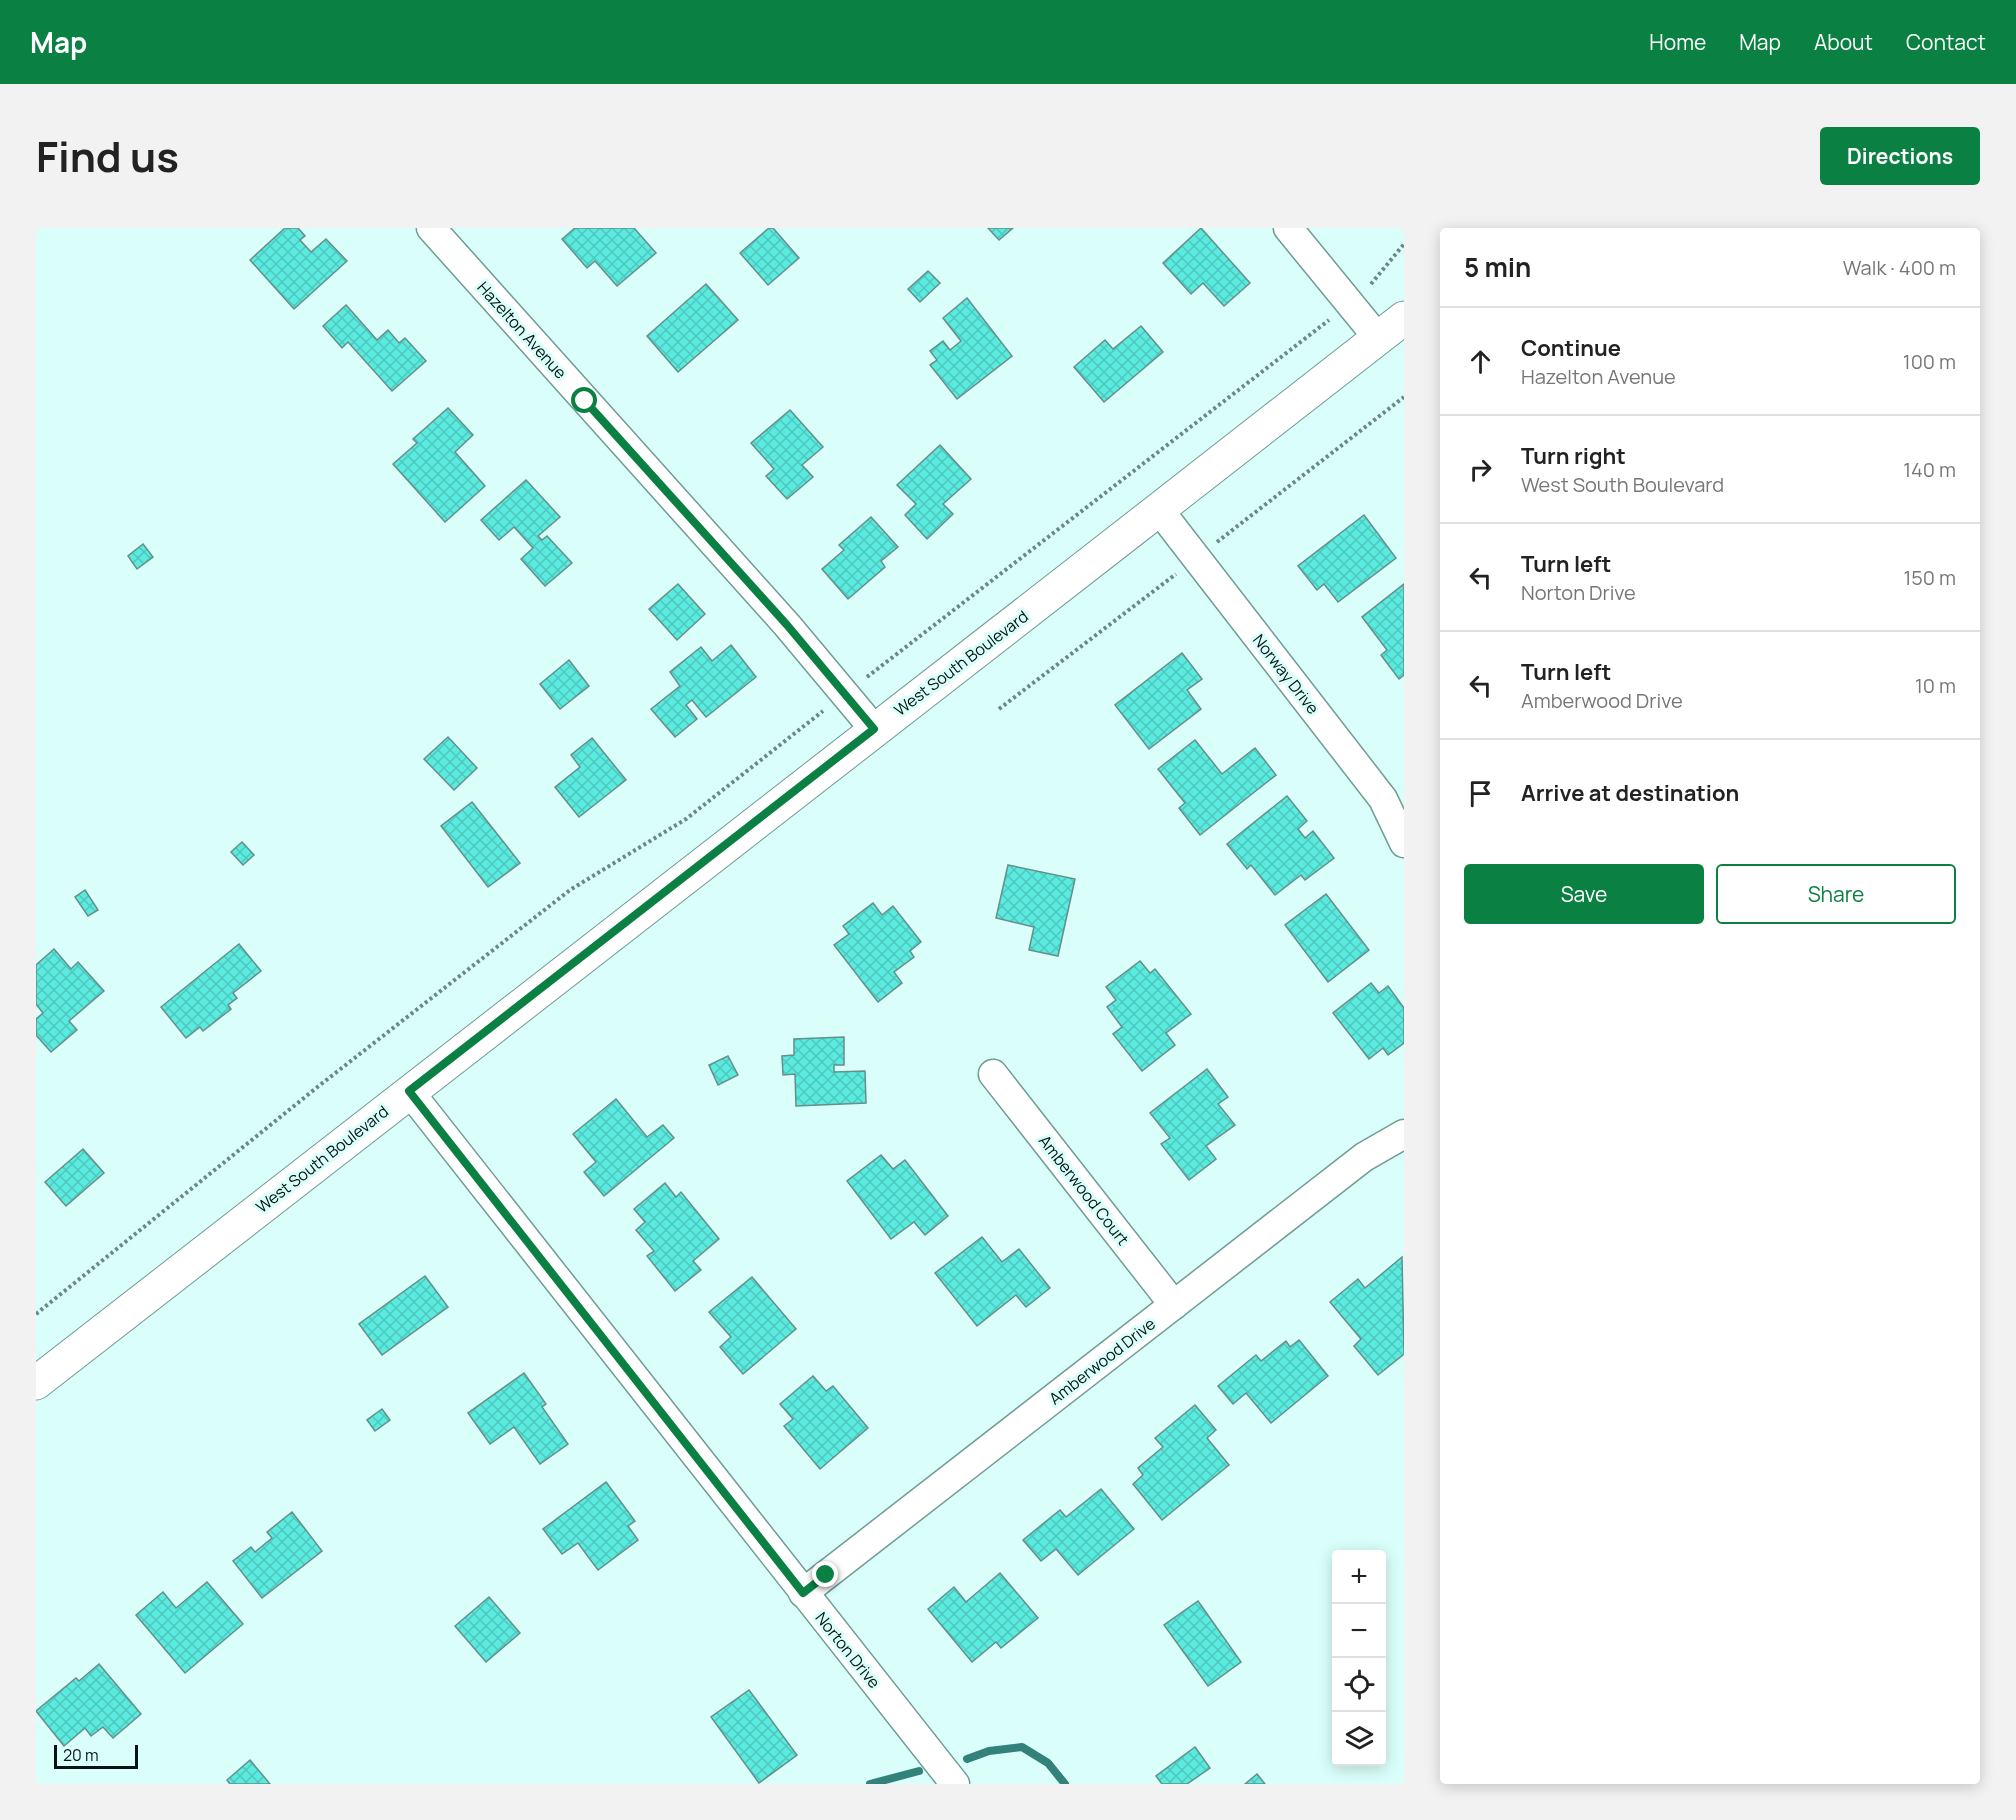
<!DOCTYPE html>
<html lang="en">
<head>
<meta charset="utf-8">
<style>
  body { margin:0; font-family:Manrope,sans-serif; background:#f2f2f2; color:#222 }
  .controls { position:absolute; right:18px; bottom:18px; display:grid; overflow:hidden; border-radius:6px; box-shadow:0 3px 15px #0003 }
  .controls button { width:54px; height:54px; display:grid; place-items:center; padding:0; border:0; border-bottom:2px solid #e0e0e0; background:#fff; color:#222; font:30px sans-serif }
  .scale { position:absolute; left:18px; bottom:15px; width:84px; box-sizing:border-box; padding-left:6px; border:3px solid #041413; border-top:0; font-size:16px; line-height:21px; white-space:nowrap; color:#041413; -webkit-text-stroke:4px #dafffa; paint-order:stroke }
  .stop { position:absolute; width:18px; height:18px; margin:-14px; border:4px solid #0b8043; border-radius:50%; background:#fff }
  .stop.end { background:#0b8043; border-color:#fff; box-shadow:0 2px 6px #0008 }
  .list { margin:0; padding:0; list-style:none }
  h2 { display:flex; justify-content:space-between; align-items:center; height:78px; margin:0; padding:0 24px; font-size:26px }
  h2 small { font-size:20px; font-weight:400; color:#767676 }
  .list li { display:grid; grid-template-columns:39px 1fr auto; gap:18px; align-items:center; box-sizing:border-box; height:108px; padding:0 24px; border-top:2px solid #e0e0e0 }
  .list b { display:block; font-size:22px; white-space:nowrap }
  .list p { margin:0; font-size:20px; white-space:nowrap; color:#767676 }
  .list em { font-size:20px; font-style:normal; color:#767676 }
  .actions { display:flex; gap:12px; padding:18px 24px }
  .actions a { flex:1; padding:14px 0; border:2px solid #0b8043; border-radius:6px; text-align:center; font-size:21px; color:#0b8043 }
  .actions .main { background:#0b8043; color:#fff }
  .icon { flex:none; width:33px; height:33px; fill:none; stroke:currentColor; stroke-width:2; stroke-linecap:round; stroke-linejoin:round }
  .map { position:relative; flex:none; width:1368px; height:1556px; overflow:hidden; border-radius:6px }
  header { display:flex; align-items:center; gap:36px; box-sizing:border-box; height:84px; padding:0 30px; background:#0b8043; color:#fff }
  header strong { font-size:28px }
  nav { display:flex; gap:33px; margin-inline-start:auto; font-size:21px }
  .intro { display:flex; align-items:center; justify-content:space-between; box-sizing:border-box; height:144px; padding:0 36px }
  h1 { margin:0; font-size:42px }
  .button { padding:15px 27px; border-radius:6px; background:#0b8043; color:#fff; font-size:21px; font-weight:700 }
  main { display:flex; gap:36px; padding:0 36px }
  aside { flex:1; background:#fff; border-radius:6px; box-shadow:0 3px 15px #0003 }
  .map>svg:first-child { display:block }
  .lines { fill:none; stroke-linecap:round; stroke-linejoin:round }
  .stream { stroke:#32827b; stroke-width:8 }
  .building { fill:url(#building-cross-hatch); stroke:#648f8b; stroke-width:1.5 }
  .minor-casing { stroke:#709b97; stroke-width:31 }
  .tertiary-casing { stroke:#709b97; stroke-width:35 }
  .path { stroke:#6c8784; stroke-width:4; stroke-dasharray:3 3; stroke-linecap:butt }
  .minor { stroke:#fff; stroke-width:28 }
  .tertiary { stroke:#fff; stroke-width:33 }
  .route { stroke:#0b8043; stroke-width:8 }
  .labels { text-anchor:middle; stroke-width:6; stroke-linejoin:round; paint-order:stroke }
  .street-label { font-size:16px; fill:#041413; stroke:#dafffa }
</style>
</head>
<body>
<header>
<strong>Map</strong>
<nav><a>Home</a><a>Map</a><a>About</a><a>Contact</a></nav>
</header>
<div class="intro"><h1>Find us</h1><a class="button">Directions</a></div>
<main>
<div class="map">
<svg width="1368" height="1556" viewBox="0 0 1368 1556">
  <defs>
    <pattern id="building-cross-hatch" width="8" height="8" patternUnits="userSpaceOnUse" patternTransform="scale(1.5)"><rect width="8" height="8" fill="#5beade"/><path d="M0 0l8 8M0 8l8-8" fill="none" stroke="#4ec8be"/></pattern>
  </defs>
  <rect width="100%" height="100%" fill="#dafffa"/>
  <g class="lines">
    <g class="stream">
      <path d="M931 1531 953 1523 986 1519 1012 1535 1029 1556"/>
      <path d="M834 1556 883 1543"/>
    </g>
  </g>
  <g class="building">
    <path d="M249 0H262L269 8 264 12 275 24 290 11 311 33 258 81 214 32Z"/>
    <path d="M539 0H598L620 25 581 58 559 33 551 40 526 11Z"/>
    <path d="M733 0H737L763 30 732 57 704 25Z"/>
    <path d="M952 0H977L963 12Z"/>
    <path d="M1165 0 1214 55 1188 78 1167 55 1155 66 1127 35Z"/>
    <path d="M892 43 904 55 884 74 872 61Z"/>
    <path d="M670 56 702 92 642 144 611 108Z"/>
    <path d="M931 70 976 128 921 171 894 137 901 132 894 123 907 113 914 122 925 113 907 90Z"/>
    <path d="M310 77 341 112 352 102 363 115 369 110 390 133 356 163 312 114 306 120 287 98Z"/>
    <path d="M1105 98 1127 124 1068 174 1038 139 1069 112 1077 121Z"/>
    <path d="M412 180 437 207 419 224 449 258 409 294 357 236 381 215 377 211Z"/>
    <path d="M754 182 787 219 766 237 777 249 751 271 730 248 738 241 715 215Z"/>
    <path d="M904 217 935 251 907 276 917 286 891 311 869 287 880 276 861 257Z"/>
    <path d="M490 252 524 289 502 308 506 312 511 308 536 335 509 358 485 331 497 320 478 299 463 312 445 292Z"/>
    <path d="M1328 287 1360 330 1302 374 1288 356 1281 362 1262 338Z"/>
    <path d="M835 289 862 319 845 333 849 339 812 371 786 341 808 322 803 317Z"/>
    <path d="M107 316 117 329 101 341 92 328Z"/>
    <path d="M642 356 669 386 641 412 613 381Z"/>
    <path d="M1368 356V447L1363 451 1345 427 1351 422 1326 389Z"/>
    <path d="M695 417 720 449 670 489 656 472 650 477 661 491 639 509 615 481 644 458 634 444 665 419 676 433Z"/>
    <path d="M1146 425 1166 451 1151 462 1165 481 1113 521 1079 477Z"/>
    <path d="M533 432 553 458 524 481 504 456Z"/>
    <path d="M412 509 441 540 418 562 388 531Z"/>
    <path d="M556 510 590 552 543 589 519 559 544 539 535 527Z"/>
    <path d="M1159 512 1186 546 1219 520 1240 547 1164 607 1143 580 1149 575 1122 541Z"/>
    <path d="M1251 568 1271 593 1262 601 1269 610 1277 603 1298 630 1269 652 1265 647 1239 667 1215 637 1211 641 1191 616Z"/>
    <path d="M436 574 484 635 452 659 405 598Z"/>
    <path d="M206 614 218 627 207 637 195 624Z"/>
    <path d="M972 637 1039 651 1022 728 993 722 998 699 960 690Z"/>
    <path d="M49 662 62 682 52 688 39 669Z"/>
    <path d="M1290 666 1333 722 1292 754 1249 697Z"/>
    <path d="M837 675 846 687 857 678 885 714 874 723 878 729 858 744 866 755 842 774 798 717 813 706 807 698Z"/>
    <path d="M203 716 225 743 197 765 201 770 192 777 195 781 167 803 164 799 150 810 125 779Z"/>
    <path d="M18 721 35 741 42 734 68 763 33 793 41 802 15 824 0 807V791L7 785 0 776V737Z"/>
    <path d="M1104 733 1114 745 1119 741 1155 786 1130 805 1139 817 1106 843 1077 806 1086 799 1071 779 1080 772 1070 759Z"/>
    <path d="M1335 755 1343 765 1352 758 1368 780V815L1352 827 1347 820 1333 831 1297 785Z"/>
    <path d="M808 809V837H798V844L829 843 830 875 760 878 759 846 747 847 746 828 758 827V811Z"/>
    <path d="M692 828 702 847 682 857 673 837Z"/>
    <path d="M1171 841 1192 869 1182 876 1199 897 1170 918 1180 931 1153 952 1125 916 1134 910 1114 885Z"/>
    <path d="M580 871 611 909 627 897 638 910 568 968 548 944 560 934 537 906Z"/>
    <path d="M47 921 68 945 30 978 9 954Z"/>
    <path d="M845 927 857 941 869 932 912 988 889 1007 878 994 855 1011 811 953Z"/>
    <path d="M629 955 640 969 645 964 683 1011 657 1033 665 1042 639 1063 611 1028 618 1023 600 1002 609 994 598 981Z"/>
    <path d="M946 1009 966 1034 983 1021 1014 1060 990 1079 980 1067 941 1098 899 1045Z"/>
    <path d="M1366 1029 1368 1126 1342 1147 1318 1118 1325 1111 1294 1074 1322 1051 1329 1060Z"/>
    <path d="M389 1048 412 1079 346 1127 323 1096Z"/>
    <path d="M716 1049 760 1101 707 1146 684 1119 695 1109 673 1084Z"/>
    <path d="M1263 1112 1292 1148 1235 1195 1210 1165 1197 1176 1182 1158 1220 1127 1225 1133 1250 1113 1254 1119Z"/>
    <path d="M488 1145 510 1176 506 1179 532 1216 504 1236 478 1199 454 1216 432 1185Z"/>
    <path d="M777 1148 790 1163 797 1158 832 1200 784 1241 748 1198 757 1191 744 1176Z"/>
    <path d="M1159 1177 1180 1202 1171 1210 1193 1237 1126 1292 1097 1256 1107 1247 1102 1240 1127 1219 1119 1210Z"/>
    <path d="M346 1181 354 1192 339 1203 331 1192Z"/>
    <path d="M570 1254 599 1293 592 1298 602 1312 562 1342 542 1315 526 1326 507 1301Z"/>
    <path d="M1065 1261 1098 1301 1042 1347 1020 1321 1005 1333 987 1312 1024 1282 1030 1289Z"/>
    <path d="M256 1284 286 1323 226 1370 197 1333 215 1319 219 1324 236 1310 231 1304Z"/>
    <path d="M964 1345 1002 1390 965 1420 960 1414 936 1434 892 1381 918 1359 930 1374Z"/>
    <path d="M171 1354 207 1396 149 1445 100 1387 127 1364 140 1380Z"/>
    <path d="M453 1369 484 1405 450 1434 419 1398Z"/>
    <path d="M1162 1373 1205 1434 1172 1458 1128 1397Z"/>
    <path d="M63 1436 105 1486 77 1510 67 1499 55 1508 49 1500 28 1518 0 1483 40 1450 43 1453Z"/>
    <path d="M713 1462 761 1527 723 1555 675 1489Z"/>
    <path d="M1159 1519 1174 1540 1151 1556H1126L1120 1548Z"/>
    <path d="M214 1532 234 1556H194L191 1552Z"/>
    <path d="M1221 1546 1229 1556H1209Z"/>
  </g>
  <g class="lines">
    <defs>
      <g id="minor">
        <path d="M395 0 751 397 838 501"/>
        <path d="M1252 0 1342 110"/>
        <path d="M1124 283 1347 571 1368 615"/>
        <path d="M957 846 1138 1077"/>
        <path d="M373 863 919 1556"/>
        <path d="M767 1365 1328 929 1368 906"/>
      </g>
      <path id="tertiary" d="M0 1155C456 799 913 446 1368 90"/>
    </defs>
    <use href="#minor" class="minor-casing"/>
    <use href="#tertiary" class="tertiary-casing"/>
    <g class="path">
      <path d="M1335 56 1368 16"/>
      <path d="M1181 314 1368 169"/>
      <path d="M831 449 1293 92"/>
      <path d="M963 481 1140 346"/>
      <path d="M0 1086 284 857 534 662 650 591 787 483"/>
    </g>
    <use href="#minor" class="minor"/>
    <use href="#tertiary" class="tertiary"/>
  </g>
  <g class="lines">
    <path class="route" d="M549 173 751 397 838 501 373 863 767 1365 790 1347"/>
  </g>
  <g class="labels">
    <g class="street-label">
      <text transform="translate(486 102) rotate(48)" y="6">Hazelton Avenue</text>
      <text transform="translate(925 435) rotate(-37)" y="6">West South Boulevard</text>
      <text transform="translate(1250 446) rotate(52)" y="6">Norway Drive</text>
      <text transform="translate(286 931) rotate(-38)" y="6">West South Boulevard</text>
      <text transform="translate(1048 962) rotate(52)" y="6">Amberwood Court</text>
      <text transform="translate(1066 1133) rotate(-38)" y="6">Amberwood Drive</text>
      <text transform="translate(812 1422) rotate(51)" y="6">Norton Drive</text>
    </g>
  </g>
</svg>
<div class="controls">
<button>+</button>
<button>−</button>
<button><svg class="icon" aria-label="locate" viewBox="0 0 24 24"><circle cx="12" cy="12" r="6"/><path d="M12 2v4M12 18v4M2 12h4M18 12h4"/></svg></button>
<button><svg class="icon" aria-label="layers" viewBox="0 0 24 24"><path d="M12 4l9 5-9 5-9-5zM3 14l9 5 9-5"/></svg></button>
</div>
<div class="scale">20 m</div>
<div class="stop" style="left:549px;top:173px"></div>
<div class="stop end" style="left:790px;top:1347px"></div>
</div>
<aside>
<h2>5 min<small>Walk · 400 m</small></h2>
<ul class="list">
<li><svg class="icon" aria-label="ahead" viewBox="0 0 24 24"><path d="M12 20V5M6 11l6-6 6 6"/></svg><div><b>Continue</b><p>Hazelton Avenue</p></div><em>100 m</em></li>
<li><svg class="icon" aria-label="right" viewBox="0 0 24 24"><path d="M7 20v-9h11M14 6l5 5-5 5"/></svg><div><b>Turn right</b><p>West South Boulevard</p></div><em>140 m</em></li>
<li><svg class="icon" aria-label="left" viewBox="0 0 24 24"><path d="M17 20v-9H6M10 6l-5 5 5 5"/></svg><div><b>Turn left</b><p>Norton Drive</p></div><em>150 m</em></li>
<li><svg class="icon" aria-label="left" viewBox="0 0 24 24"><path d="M17 20v-9H6M10 6l-5 5 5 5"/></svg><div><b>Turn left</b><p>Amberwood Drive</p></div><em>10 m</em></li>
<li><svg class="icon" aria-label="arrive" viewBox="0 0 24 24"><path d="M6 21V4h12l-3 4 3 4H6"/></svg><div><b>Arrive at destination</b></div></li>
</ul>
<div class="actions"><a class="main">Save</a><a>Share</a></div>
</aside>
</main>
</body>
</html>
